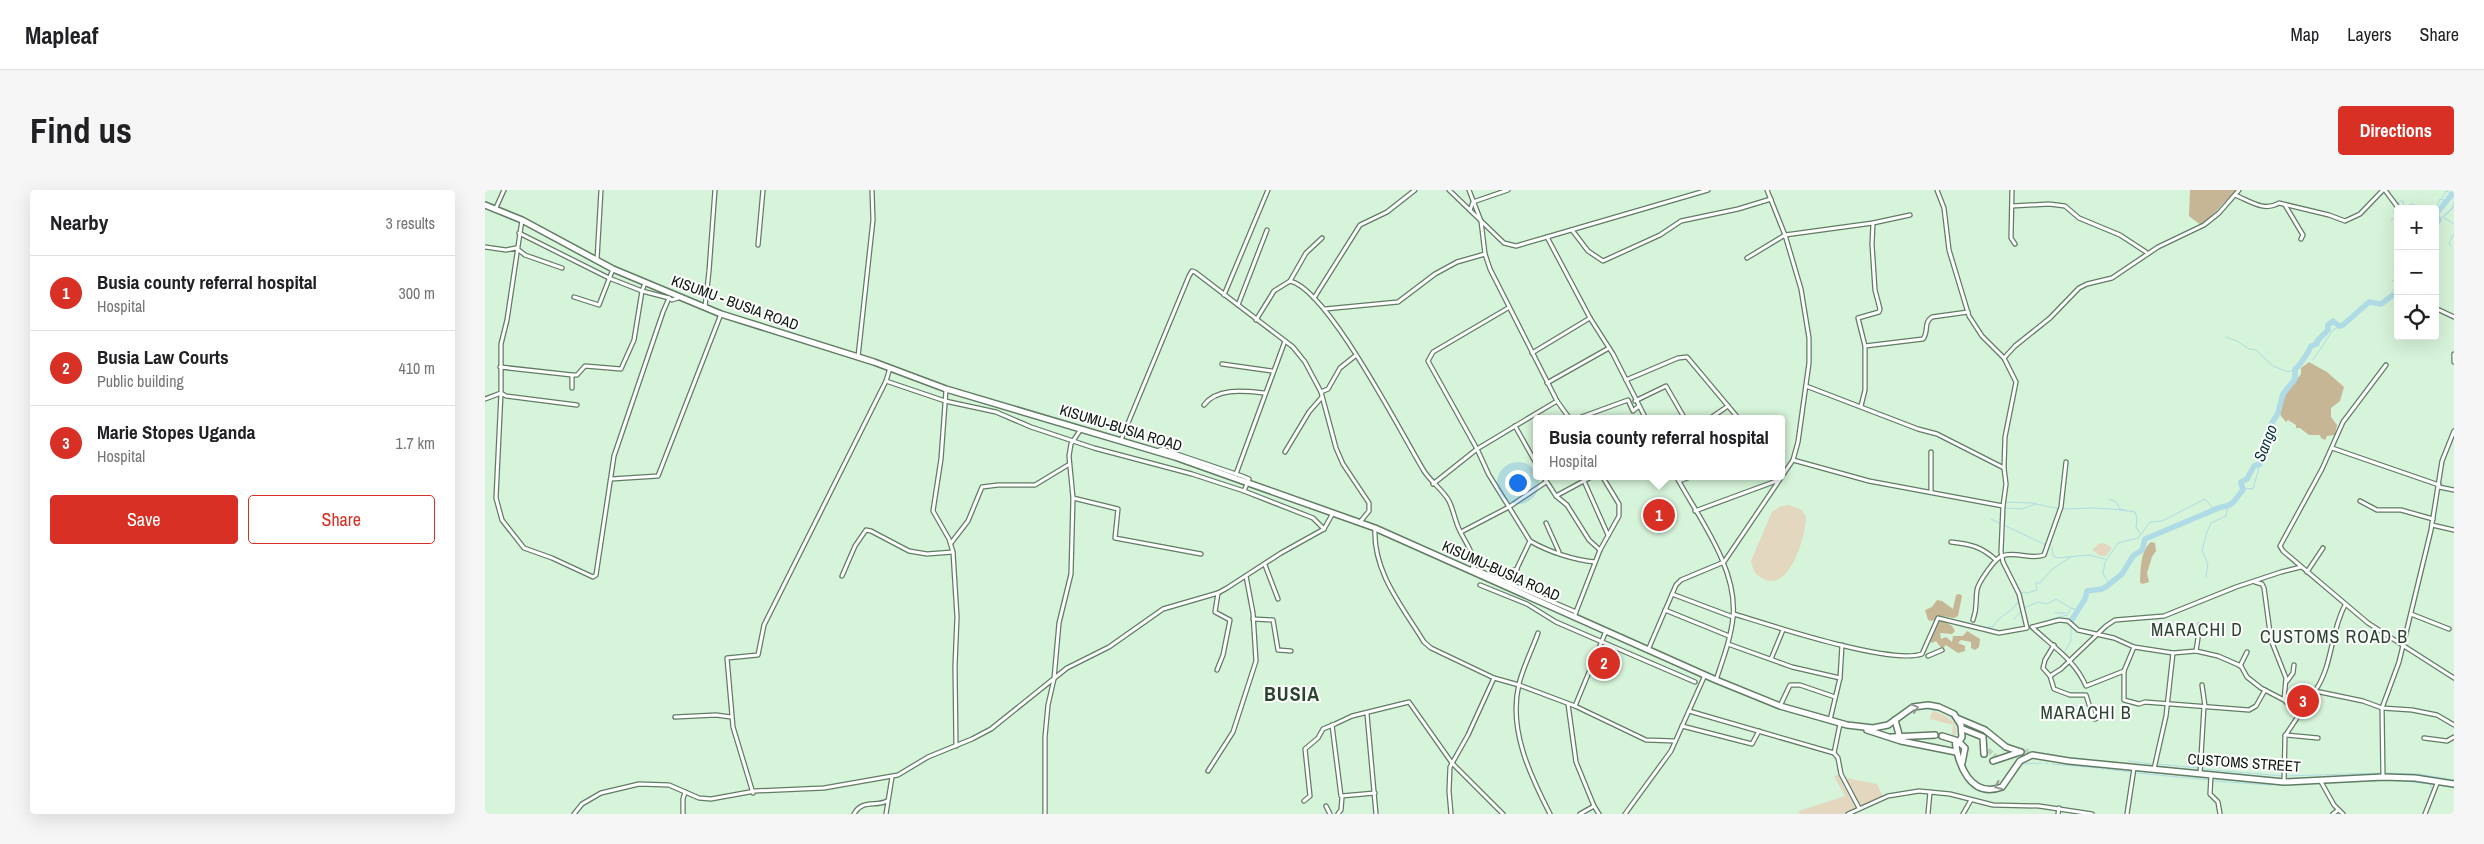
<!DOCTYPE html>
<html lang="en">
<head>
<meta charset="utf-8">
<style>
  body { margin:0; font-family:"Archivo Narrow",sans-serif; background:#f6f6f6; color:#202124 }
  .controls { position:absolute; right:15px; top:15px; display:grid; overflow:hidden; border-radius:5px; box-shadow:0 5px 20px #0002 }
  .controls button { width:45px; height:45px; display:grid; place-items:center; padding:0; border:0; border-bottom:1px solid #e0e0e0; background:#fff; color:#202124; font:25px sans-serif }
  .you { position:absolute; left:1032px; top:292px; width:18px; height:18px; margin:-12px; border:4px solid #fff; border-radius:50%; background:#1a73e8; box-shadow:0 0 0 8px #1a73e833 }
  .badge { display:grid; place-items:center; width:32px; height:32px; border-radius:50%; background:#d93025; color:#fff; font-size:16px; font-weight:700 }
  .pin { position:absolute; translate:-50% -50%; border:2px solid #fff; box-shadow:0 1px 5px #0006 }
  .popup { position:absolute; left:1048px; top:225px; width:252px; height:65px; box-sizing:border-box; display:grid; place-content:center; border-radius:5px; background:#fff; filter:drop-shadow(0 1px 4px #0005); font-size:16px; white-space:nowrap; color:#757577 }
  .popup b { font-size:19px; color:#202124 }
  .popup::after { content:''; position:absolute; left:50%; top:100%; margin-left:-10px; border:10px solid transparent; border-top-color:#fff }
  .list { margin:0; padding:0; list-style:none }
  h2 { display:flex; justify-content:space-between; align-items:center; height:65px; margin:0; padding:0 20px; font-size:21px }
  h2 small { font-size:16px; font-weight:400; color:#757577 }
  .list li { display:grid; grid-template-columns:32px 1fr auto; gap:15px; align-items:center; box-sizing:border-box; height:75px; padding:0 20px; border-top:1px solid #e0e0e0 }
  .list b { display:block; font-size:19px; white-space:nowrap }
  .list p { margin:0; font-size:16px; white-space:nowrap; color:#757577 }
  .list em { font-size:16px; font-style:normal; color:#757577 }
  .actions { display:flex; gap:10px; padding:15px 20px }
  .actions a { flex:1; padding:11px 0; border:1px solid #d93025; border-radius:5px; text-align:center; font-size:18px; color:#d93025 }
  .actions .main { background:#d93025; color:#fff }
  .icon { flex:none; width:28px; height:28px; fill:none; stroke:currentColor; stroke-width:2; stroke-linecap:round; stroke-linejoin:round }
  .map { position:relative; flex:none; width:1969px; height:624px; overflow:hidden; border-radius:5px }
  header { display:flex; align-items:center; gap:30px; box-sizing:border-box; height:70px; padding:0 25px; background:#fff; border-bottom:1px solid #e0e0e0 }
  header strong { font-size:24px }
  nav { display:flex; gap:28px; margin-inline-start:auto; font-size:18px }
  .intro { display:flex; align-items:center; justify-content:space-between; box-sizing:border-box; height:120px; padding:0 30px }
  h1 { margin:0; font-size:35px }
  .button { padding:12px 22px; border-radius:5px; background:#d93025; color:#fff; font-size:18px; font-weight:700 }
  main { display:flex; gap:30px; padding:0 30px }
  aside { flex:1; background:#fff; border-radius:5px; box-shadow:0 5px 20px #0002 }
  .map>svg:first-child { display:block }
  .green { fill:#e3d7bf }
  .forest { fill:#c6b695 }
  .lines { fill:none; stroke-linecap:round; stroke-linejoin:round }
  .stream { stroke:#aedbe5; stroke-width:1 }
  .river { stroke:#aedbe5; stroke-width:5.5 }
  .highway-tunnel { stroke:#b8d3bb; stroke-width:5; stroke-dasharray:5 2.5; stroke-linecap:butt }
  .minor-casing { stroke:#617c65; stroke-width:5.5 }
  .highway-casing { stroke:#617c65; stroke-width:8 }
  .minor { stroke:#fff; stroke-width:3 }
  .highway { stroke:#fff; stroke-width:5 }
  .oneway { stroke:#939893 }
  .labels { text-anchor:middle; stroke-width:4; stroke-linejoin:round; paint-order:stroke }
  .street-label { font-size:15px; fill:#0e1910; stroke:#fff }
  .water-label { font-size:16px; font-style:italic; fill:#08343c; stroke:#fff }
  .quarter-label { font-size:18px; letter-spacing:1px; fill:#2a442f; stroke:#fff }
  .district-label { font-size:20px; font-weight:bold; letter-spacing:1px; fill:#2a442f; stroke:#fff }
</style>
</head>
<body>
<header>
<strong>Mapleaf</strong>
<nav><a>Map</a><a>Layers</a><a>Share</a></nav>
</header>
<div class="intro"><h1>Find us</h1><a class="button">Directions</a></div>
<main>
<aside>
<h2>Nearby<small>3 results</small></h2>
<ul class="list">
<li><span class="badge">1</span><div><b>Busia county referral hospital</b><p>Hospital</p></div><em>300 m</em></li>
<li><span class="badge">2</span><div><b>Busia Law Courts</b><p>Public building</p></div><em>410 m</em></li>
<li><span class="badge">3</span><div><b>Marie Stopes Uganda</b><p>Hospital</p></div><em>1.7 km</em></li>
</ul>
<div class="actions"><a class="main">Save</a><a>Share</a></div>
</aside>
<div class="map">
<svg width="1969" height="624" viewBox="0 0 1969 624">
  <rect width="100%" height="100%" fill="#d6f4d9"/>
  <g class="green">
    <path d="M1304 315 1317 320 1321 327C1321 345 1305 402 1279 389 1270 385 1268 380 1266 371L1287 322 1296 316Z"/>
    <path d="M1619 353 1627 358 1621 366H1616L1607 360 1613 354Z"/>
    <path d="M1447 521C1459 524 1474 531 1471 545H1467L1468 535 1445 529Z"/>
    <path d="M1353 585 1370 617 1369 620 1357 624H1315L1314 621 1360 606 1349 586Z"/>
    <path d="M1361 588 1392 594 1398 607 1374 617Z"/>
  </g>
  <g class="forest">
    <path d="M1705 0H1751L1717 36 1704 26Z"/>
    <path d="M1824 172 1842 182 1859 197 1855 211 1846 218V227L1852 235 1850 245 1842 246 1840 250 1836 248 1835 245H1824L1815 238H1811V235L1803 230 1801 232 1793 222 1802 202 1816 184V178Z"/>
    <path d="M1666 352 1670 353 1671 361 1667 367 1662 383 1664 392 1657 394 1655 392C1656 379 1655 361 1666 352Z"/>
    <path d="M1475 404 1477 406 1473 426 1469 428 1457 426 1447 431 1443 430 1440 420 1447 417 1452 410 1457 411 1468 419 1471 405Z"/>
    <path d="M1455 429 1467 436 1470 441 1467 444 1455 443 1456 449 1461 447 1467 452 1468 446H1478L1482 441 1495 449 1494 457 1490 460 1486 458V452L1476 450 1473 453 1480 456V461L1473 463 1461 455 1457 459 1451 451 1447 453 1445 451Z"/>
  </g>
  <g class="lines">
    <g class="stream">
      <path d="M1957 8 1961 1 1967 4"/>
      <path d="M1918 11 1919 19"/>
      <path d="M1916 19 1912 14 1917 10"/>
      <path d="M1922 19 1926 14 1943 19"/>
      <path d="M1950 20 1955 9 1961 11"/>
      <path d="M1908 21 1910 25"/>
      <path d="M1959 27 1969 17"/>
      <path d="M1959 28 1969 34"/>
      <path d="M1954 30 1967 18 1969 12"/>
      <path d="M1906 31 1910 26"/>
      <path d="M1966 56 1964 53 1969 44"/>
      <path d="M1909 81 1913 77"/>
      <path d="M1907 91 1913 89"/>
      <path d="M1907 101 1913 96"/>
      <path d="M1913 106V107"/>
      <path d="M1963 126 1969 129"/>
      <path d="M1741 147 1752 151 1764 159 1771 160 1788 176 1803 182 1810 179"/>
      <path d="M1828 170 1848 140 1855 136"/>
      <path d="M1758 298 1768 299 1775 274"/>
      <path d="M1624 309 1631 312 1636 320 1650 322 1652 328 1651 337 1655 343"/>
      <path d="M1521 312 1547 313 1575 319"/>
      <path d="M1520 318 1537 319 1551 314"/>
      <path d="M1578 319 1609 318 1640 320"/>
      <path d="M1506 329 1561 355"/>
      <path d="M1567 357 1568 366 1573 368 1604 365 1620 369"/>
      <path d="M1522 362 1554 365"/>
      <path d="M1721 387 1723 374 1717 361 1722 342 1726 333 1741 326 1743 316"/>
      <path d="M1624 393 1618 384 1620 372 1633 353 1653 348 1665 332 1677 331 1720 309 1729 320"/>
      <path d="M1536 405 1538 402 1542 403 1552 400 1551 393H1555L1566 380 1586 367"/>
      <path d="M1570 423H1581"/>
      <path d="M1529 429 1539 418 1553 412 1562 414 1571 409 1586 418"/>
      <path d="M1564 430 1582 425 1586 418 1593 420"/>
      <path d="M1502 437H1508C1513 425 1527 424 1534 410"/>
      <path d="M1580 461 1586 451V437"/>
      <path d="M1437 519C1453 519 1469 523 1474 541"/>
      <path d="M1426 522 1432 519"/>
      <path d="M1390 540 1406 537"/>
      <path d="M1643 571 1668 574"/>
      <path d="M1560 573 1563 574"/>
      <path d="M1537 574 1557 573"/>
      <path d="M1567 574 1614 578"/>
      <path d="M1672 574 1714 578"/>
      <path d="M1617 579H1619"/>
      <path d="M1622 579 1625 580"/>
      <path d="M1717 579 1798 586"/>
      <path d="M1627 580 1645 582"/>
      <path d="M1652 583 1724 590"/>
      <path d="M1899 583 1934 584 1969 590"/>
      <path d="M1801 586 1897 583"/>
      <path d="M1728 591 1786 595 1815 593"/>
      <path d="M1821 593H1830"/>
      <path d="M1839 593 1910 590 1945 594 1947 599"/>
    </g>
    <g class="river">
      <path d="M1950 35 1954 30 1951 24 1969 2"/>
      <path d="M1586 431 1600 409 1602 401 1617 399 1622 396 1637 384 1648 366 1657 360 1660 349 1736 317C1749 316 1750 309 1758 300L1756 292 1762 289 1769 276 1775 274 1784 238 1793 223 1798 204 1810 189V179C1815 176 1824 161 1826 156L1832 154V151L1843 140V135L1848 131 1854 136 1858 135 1884 112 1896 114 1908 105 1913 107"/>
    </g>
    <g class="highway-tunnel">
      <path d="M1503 560 1511 567"/>
      <path d="M1540 561 1544 562"/>
    </g>
    <defs>
      <g id="minor">
        <path d="M964 0 1019 53 1031 56 1062 47 1105 128 1128 164 1161 229"/>
        <path d="M984 0 996 31 1000 64 1005 79 1072 211 1085 229"/>
        <path d="M1527 0 1526 48 1530 54"/>
        <path d="M1900 0 1914 19"/>
        <path d="M1750 5C1765 11 1779 22 1794 13L1844 25 1860 31 1875 24 1898 0"/>
        <path d="M1800 15 1818 45 1816 49"/>
        <path d="M1527 16 1564 14 1580 16 1594 28 1635 45 1661 62"/>
        <path d="M10 20 19 0"/>
        <path d="M985 20 988 12 1023 0"/>
        <path d="M1087 40 1103 61 1118 71 1175 45 1196 31 1253 19 1286 9"/>
        <path d="M34 43 124 88 157 101 184 108"/>
        <path d="M1062 47 1223 0"/>
        <path d="M273 55 278 0"/>
        <path d="M0 57 21 60 31 58 40 65 77 78"/>
        <path d="M1262 68 1300 45 1388 33 1425 25"/>
        <path d="M112 70 116 0"/>
        <path d="M805 91 821 63 837 48"/>
        <path d="M739 105 783 0"/>
        <path d="M89 107 114 115 128 79"/>
        <path d="M829 108 875 35 902 22 930 0"/>
        <path d="M753 115 782 40"/>
        <path d="M220 117 224 81 230 0"/>
        <path d="M1023 118 948 162 943 171 992 259 1004 285 1024 317 1061 292"/>
        <path d="M1950 118 1969 127"/>
        <path d="M840 119 913 112 950 84 972 72 1000 64"/>
        <path d="M771 130 789 101 805 91C843 99 917 245 939 281 946 292 958 300 964 311 968 319 970 330 974 339 979 351 994 368 986 381"/>
        <path d="M1380 156 1373 128 1394 122 1395 119 1390 100 1387 54 1388 33"/>
        <path d="M1047 163 1105 128"/>
        <path d="M1969 164V172"/>
        <path d="M373 167 388 30 387 0"/>
        <path d="M1519 168 1530 156 1565 128 1594 98 1602 94 1627 88 1673 57 1719 35 1734 23 1754 0"/>
        <path d="M737 174 787 181"/>
        <path d="M1901 175 1858 232 1837 279 1795 356 1798 361 1883 433 1969 488"/>
        <path d="M15 177 87 185H92L100 176 136 179 149 150 157 101 160 93"/>
        <path d="M1141 190 1193 168 1202 167 1254 229"/>
        <path d="M401 191 460 211 511 222 546 237 609 258 707 284 759 301 764 289 757 286 677 259 672 261"/>
        <path d="M1062 193 1124 158"/>
        <path d="M1321 196 1433 239 1452 244 1519 278"/>
        <path d="M87 198V185"/>
        <path d="M461 200 456 269 448 321 464 349 468 362 472 427 470 476 471 556"/>
        <path d="M836 202 843 199 855 178 870 166"/>
        <path d="M0 209 16 203V154L22 130 37 30"/>
        <path d="M1150 211 1181 196 1200 229"/>
        <path d="M92 215 21 206 16 203 11 308 17 330 39 358 67 368 108 387 111 385 129 266 178 122 184 108 187 110 193 108"/>
        <path d="M719 215C732 197 760 201 780 203"/>
        <path d="M1376 216 1380 200V156L1438 149C1444 142 1438 133 1447 127L1483 122"/>
        <path d="M1091 229 1143 210 1148 221 1154 216"/>
        <path d="M1224 229 1243 216"/>
        <path d="M1030 236 1052 275"/>
        <path d="M636 250 704 86 707 81 710 82 808 157 820 172 836 202 851 258 858 274 884 313V321L875 332"/>
        <path d="M1847 258 1954 295"/>
        <path d="M800 262 824 222 837 207"/>
        <path d="M1308 270 1384 291 1518 316"/>
        <path d="M751 284 800 151"/>
        <path d="M1058 286 1071 306 1082 315 1104 350 1115 360"/>
        <path d="M1191 286C1213 327 1253 378 1248 427 1246 448 1238 469 1231 490"/>
        <path d="M126 289 173 286 236 124"/>
        <path d="M1099 291 1123 345"/>
        <path d="M1194 291 1208 286"/>
        <path d="M948 294 992 259 1072 211"/>
        <path d="M1954 297 1969 300"/>
        <path d="M759 301 828 328 839 339"/>
        <path d="M1446 302V262"/>
        <path d="M1071 306 1108 286"/>
        <path d="M588 308 633 319 630 348 716 364"/>
        <path d="M1875 311 1892 320H1916L1948 329"/>
        <path d="M1210 321 1294 290"/>
        <path d="M1061 333 1074 362"/>
        <path d="M1947 335 1969 340"/>
        <path d="M890 339C888 382 917 416 939 452L946 458 1009 488 1034 495 1090 516 1161 550 1190 551"/>
        <path d="M976 342 1024 317 1045 351 1023 397"/>
        <path d="M1045 351C1064 362 1089 370 1110 372"/>
        <path d="M1466 352C1486 354 1497 357 1511 370"/>
        <path d="M466 353 483 331 497 297 513 295H550L583 275"/>
        <path d="M780 375 793 409"/>
        <path d="M988 378 1091 422"/>
        <path d="M1822 382 1838 358"/>
        <path d="M357 386 370 356 381 340 386 341 424 361 442 364 468 362"/>
        <path d="M1010 387 1032 379"/>
        <path d="M1770 392 1777 394 1779 398 1786 450 1801 488 1799 510"/>
        <path d="M995 395 1042 414 1071 432 1210 492"/>
        <path d="M1187 404 1248 427"/>
        <path d="M1860 415C1845 443 1848 475 1830 501L1878 511 1897 518 1927 520 1952 525 1969 535"/>
        <path d="M1180 420 1244 446"/>
        <path d="M1249 424C1285 435 1405 475 1437 464L1453 428 1514 443 1542 438 1534 404 1518 372 1516 362 1518 316 1521 294 1519 278 1520 247 1531 192 1519 168 1497 146 1484 126 1464 60 1459 18 1452 0"/>
        <path d="M1926 424 1964 439"/>
        <path d="M1089 427 1115 360 1134 326V314L1117 286"/>
        <path d="M768 429 788 430 793 460 806 461"/>
        <path d="M1488 430C1493 416 1490 413 1492 400 1493 393 1510 368 1517 366 1530 361 1546 370 1559 365L1576 317 1581 272"/>
        <path d="M1053 443C1047 460 1038 477 1034 494 1023 539 1045 585 1065 624"/>
        <path d="M1243 454 1307 477 1355 488"/>
        <path d="M1569 455 1560 470 1558 478 1565 486 1569 499 1585 505H1601L1608 527 1610 529 1624 523"/>
        <path d="M1649 457 1639 481V510L1654 514 1660 512 1764 520 1771 516 1780 500"/>
        <path d="M1163 460 1191 395 1196 390 1239 372 1308 270 1313 252 1324 173V148L1316 99 1300 45 1282 0"/>
        <path d="M1711 461 1715 435"/>
        <path d="M1443 466 1457 460"/>
        <path d="M1286 469 1298 440"/>
        <path d="M1755 476 1762 462"/>
        <path d="M732 480 738 465 745 430 730 422 733 403"/>
        <path d="M1639 481 1601 496C1590 470 1567 456 1547 437L1574 430 1583 431 1593 440 1629 448 1649 457 1688 463 1711 461 1733 466 1756 476 1762 487 1776 498 1799 510 1813 524"/>
        <path d="M1565 486 1576 479 1621 436 1630 430 1679 426 1751 397 1796 382 1816 377"/>
        <path d="M1802 491 1808 483 1809 475"/>
        <path d="M1717 495 1720 516"/>
        <path d="M1083 514 1091 572 1109 616"/>
        <path d="M1090 516 1121 441"/>
        <path d="M1295 516 1305 495H1315L1350 507"/>
        <path d="M1204 521 1349 563 1355 534"/>
        <path d="M882 524 891 624"/>
        <path d="M190 527 231 525 246 527"/>
        <path d="M1345 530 1355 488 1357 455"/>
        <path d="M847 535 856 606 890 603"/>
        <path d="M1197 536 1267 554 1274 541"/>
        <path d="M1800 545 1833 548"/>
        <path d="M1939 548 1962 551 1969 547"/>
        <path d="M1349 563 1353 568 1356 584 1374 618"/>
        <path d="M1669 579 1681 526 1688 463"/>
        <path d="M723 581 748 542 771 471 768 423 761 386"/>
        <path d="M1715 584 1719 516"/>
        <path d="M1726 585 1725 604 1733 612 1735 624"/>
        <path d="M1898 587 1897 518 1914 472 1946 340 1957 271 1969 241"/>
        <path d="M1835 590 1849 615 1858 624"/>
        <path d="M1799 592 1800 546 1830 501"/>
        <path d="M268 603 248 537 242 468 273 465 279 435 401 191 405 178"/>
        <path d="M819 611 825 606 820 559 833 548 838 539 850 534 867 526 924 512 967 573 1018 624"/>
        <path d="M841 616 845 624"/>
        <path d="M89 624 97 614 116 603 154 594 184 595 214 608 226 609 270 601 339 598 413 585 443 567 487 549 506 539 582 478 624 457 678 419 733 403 742 398 796 363 839 339 848 323"/>
        <path d="M198 624V609L200 602"/>
        <path d="M369 624C377 609 391 617 402 611"/>
        <path d="M401 624 407 587"/>
        <path d="M560 624V547L563 515 569 489 574 433 586 384 588 308 584 266 586 254 596 239"/>
        <path d="M853 624 856 620 857 607"/>
        <path d="M966 624 964 601 965 577 983 545 1009 488"/>
        <path d="M1095 624 1109 616 1114 624"/>
        <path d="M1140 624 1186 561 1220 485"/>
        <path d="M1363 624 1403 606 1434 601 1465 604 1508 615 1554 616 1607 624"/>
        <path d="M1443 624 1445 602"/>
        <path d="M1478 624 1486 610"/>
        <path d="M1573 624 1574 618"/>
        <path d="M1642 624 1649 578"/>
        <path d="M1848 624 1853 620"/>
        <path d="M1940 624 1953 591"/>
      </g>
      <g id="highway">
        <path d="M0 15 37 30 128 79 236 124 389 172 461 199 690 267 890 338 1231 490 1295 516 1362 535 1388 538 1403 535 1428 517 1443 515 1454 517 1469 524 1476 535 1477 547 1471 556"/>
        <path d="M1474 529 1500 540 1521 557 1536 562"/>
        <path d="M1410 530 1415 548"/>
        <path d="M1478 539 1498 547 1499 564"/>
        <path d="M1382 540 1416 551 1471 562"/>
        <path d="M1457 546 1470 550C1473 574 1485 609 1517 597L1535 571 1547 565 1584 571 1799 592 1898 587 1930 588 1969 594"/>
        <path d="M1407 547 1450 545"/>
        <path d="M1473 551 1480 558 1477 573"/>
        <path d="M1508 571 1535 562"/>
      </g>
    </defs>
    <use href="#minor" class="minor-casing"/>
    <use href="#highway" class="highway-casing"/>
    <use href="#minor" class="minor"/>
    <use href="#highway" class="highway"/>
  </g>
  <defs><path id="oneway-chevron" d="M-2-3.5L2.5 0L-2 3.5" fill="none" stroke-width="1.6" stroke-linecap="round" stroke-linejoin="round" transform="scale(1.25)"/></defs>
  <g class="oneway">
    <use href="#oneway-chevron" transform="translate(1430 518) rotate(-17)"/>
    <use href="#oneway-chevron" transform="translate(1513 596) rotate(155)"/>
  </g>
  <g class="labels">
    <g class="street-label">
      <text transform="translate(250 113) rotate(20)" y="5">KISUMU - BUSIA ROAD</text>
      <text transform="translate(636 238) rotate(17)" y="5">KISUMU-BUSIA ROAD</text>
      <text transform="translate(1016 381) rotate(24)" y="5">KISUMU-BUSIA ROAD</text>
      <text transform="translate(1759 573) rotate(4)" y="5">CUSTOMS STREET</text>
    </g>
    <g class="water-label">
      <text transform="translate(1780 253) rotate(-69)" y="6">Sango</text>
    </g>
    <g class="quarter-label">
      <text x="1712" y="446">MARACHI D</text>
      <text x="1849" y="453">CUSTOMS ROAD B</text>
      <text x="1601" y="529">MARACHI B</text>
    </g>
    <g class="district-label">
      <text x="807" y="511">BUSIA</text>
    </g>
  </g>
</svg>
<div class="controls">
<button>+</button>
<button>−</button>
<button><svg class="icon" aria-label="locate" viewBox="0 0 24 24"><circle cx="12" cy="12" r="6"/><path d="M12 2v4M12 18v4M2 12h4M18 12h4"/></svg></button>
</div>
<div class="you"></div>
<div class="pin badge" style="left:1174px;top:325px">1</div>
<div class="popup"><b>Busia county referral hospital</b>Hospital</div>
<div class="pin badge" style="left:1119px;top:473px">2</div>
<div class="pin badge" style="left:1818px;top:511px">3</div>
</div>
</main>
</body>
</html>
